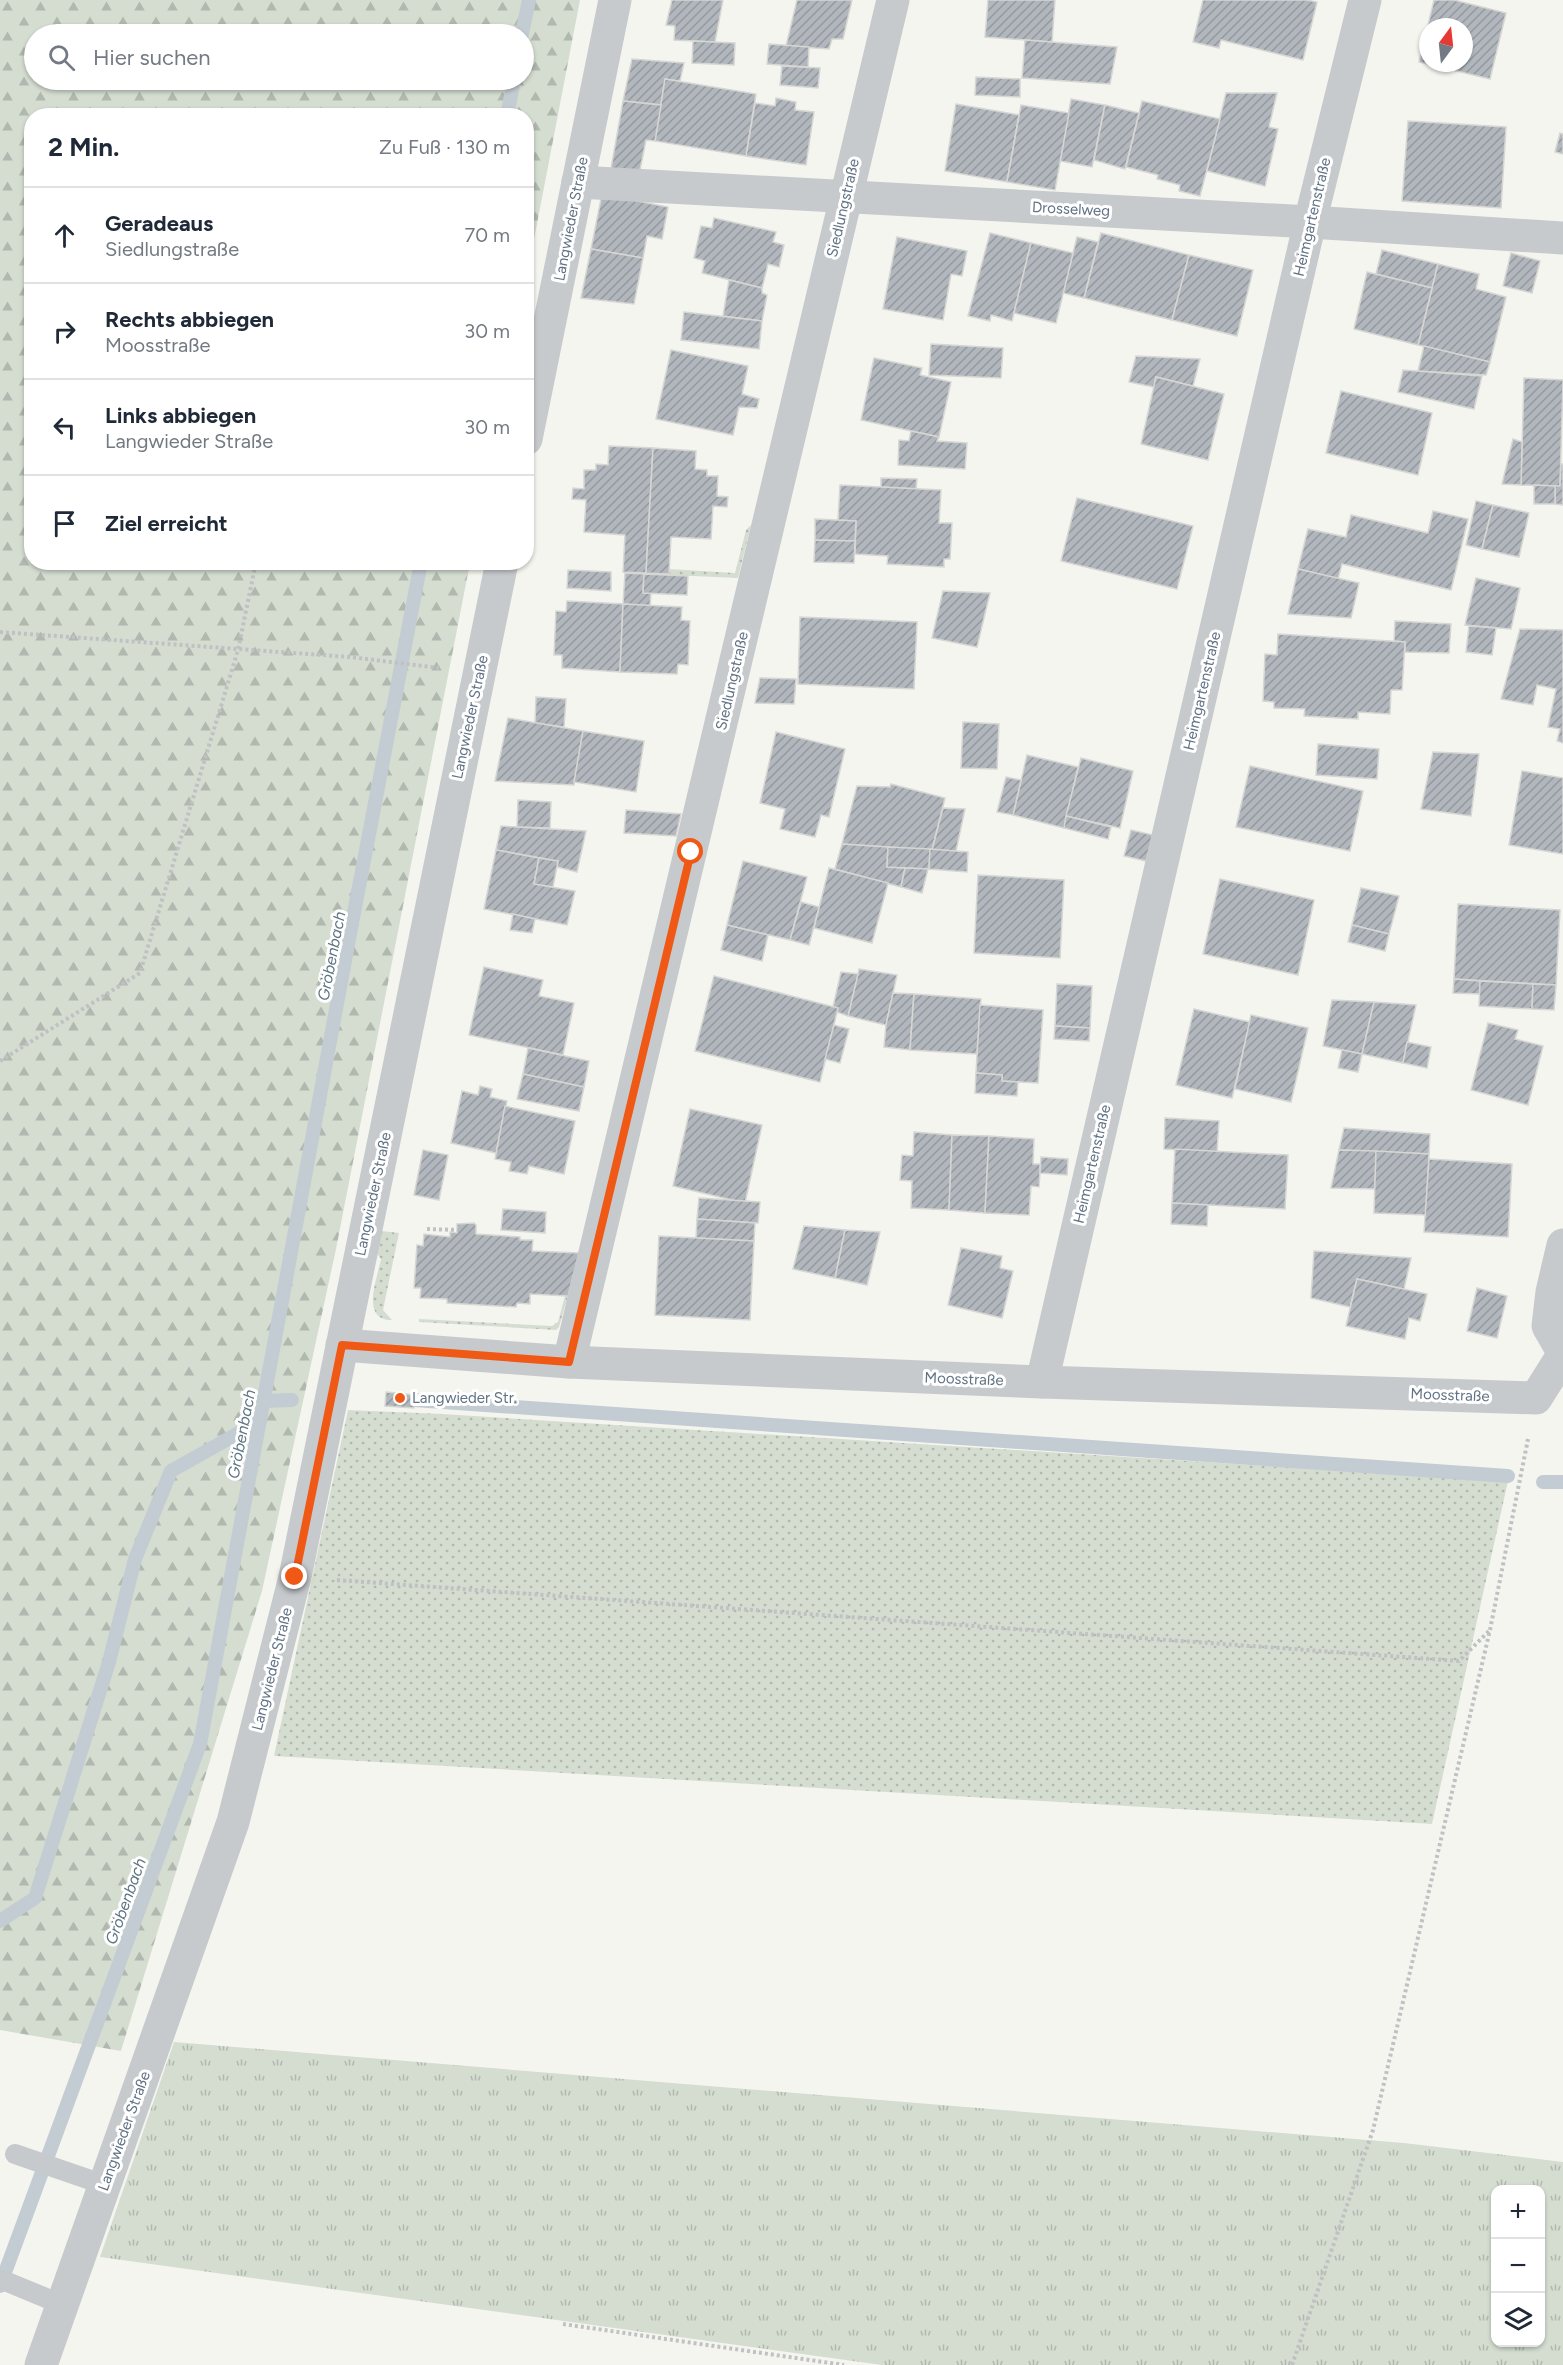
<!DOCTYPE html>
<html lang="de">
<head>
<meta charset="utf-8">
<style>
  body { margin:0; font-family:Figtree,sans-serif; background:#f6f6f7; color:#1f2937 }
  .controls { position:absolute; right:18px; bottom:18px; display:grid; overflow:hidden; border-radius:12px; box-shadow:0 2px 4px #0004 }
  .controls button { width:54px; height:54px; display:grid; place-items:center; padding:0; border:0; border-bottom:2px solid #e0e1e3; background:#fff; color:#1f2937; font:30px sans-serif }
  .compass { position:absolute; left:1419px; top:18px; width:54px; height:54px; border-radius:50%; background:#fff; box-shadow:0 2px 4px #0004; rotate:15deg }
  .stop { position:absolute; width:18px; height:18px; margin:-14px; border:4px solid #f05816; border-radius:50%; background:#fff }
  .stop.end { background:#f05816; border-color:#fff; box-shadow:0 2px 6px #0008 }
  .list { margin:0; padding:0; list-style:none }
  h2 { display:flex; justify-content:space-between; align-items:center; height:78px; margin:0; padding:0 24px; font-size:26px }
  h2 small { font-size:20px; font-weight:400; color:#747a83 }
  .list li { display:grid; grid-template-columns:39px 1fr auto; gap:18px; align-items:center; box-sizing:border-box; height:96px; padding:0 24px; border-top:2px solid #e0e1e3 }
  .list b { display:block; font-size:22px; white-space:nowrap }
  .list p { margin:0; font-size:20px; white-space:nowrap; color:#747a83 }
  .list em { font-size:20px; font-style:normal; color:#747a83 }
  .icon { flex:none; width:33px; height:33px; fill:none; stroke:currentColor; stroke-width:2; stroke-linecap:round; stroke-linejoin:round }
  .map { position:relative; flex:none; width:1563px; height:2365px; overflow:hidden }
  .search { position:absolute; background:#fff; box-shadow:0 2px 4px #0004; left:24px; top:24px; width:510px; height:66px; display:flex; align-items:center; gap:15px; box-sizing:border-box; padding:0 21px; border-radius:33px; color:#747a83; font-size:22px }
  .panel { position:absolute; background:#fff; box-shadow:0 2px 4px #0004; left:24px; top:108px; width:510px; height:462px; border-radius:24px }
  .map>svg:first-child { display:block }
  .grass { fill:url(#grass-tufts); fill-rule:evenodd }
  .forest { fill:url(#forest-firs); fill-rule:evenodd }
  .garden { fill:url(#garden-dots) }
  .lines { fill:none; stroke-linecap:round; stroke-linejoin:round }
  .stream { stroke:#c3ccd2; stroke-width:14 }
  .building { fill:url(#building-hatch); stroke:#d6d6d3; stroke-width:1.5; fill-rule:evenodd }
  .path { stroke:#c0c1c3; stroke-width:4; stroke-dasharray:3 3; stroke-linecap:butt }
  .lane { stroke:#c7cacd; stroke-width:20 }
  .street { stroke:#c7cacd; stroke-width:33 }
  .route { stroke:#f05816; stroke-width:8 }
  .poi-dot { fill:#f05816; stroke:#fff; stroke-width:2 }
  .labels { text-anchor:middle; stroke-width:6; stroke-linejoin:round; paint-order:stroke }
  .street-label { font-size:15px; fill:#617284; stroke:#fff }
  .poi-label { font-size:15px; fill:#617284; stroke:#fff; text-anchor:start }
  .water-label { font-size:16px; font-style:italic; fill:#5d7582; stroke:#fff }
</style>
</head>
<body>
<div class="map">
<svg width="1563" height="2365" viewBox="0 0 1563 2365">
  <defs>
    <pattern id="grass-tufts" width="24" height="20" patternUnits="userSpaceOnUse" patternTransform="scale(1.5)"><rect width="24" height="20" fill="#d5ddd1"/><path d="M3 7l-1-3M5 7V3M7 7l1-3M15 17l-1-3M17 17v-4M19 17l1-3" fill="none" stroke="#b0b8af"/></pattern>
    <pattern id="forest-firs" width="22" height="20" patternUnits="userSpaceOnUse" patternTransform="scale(1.5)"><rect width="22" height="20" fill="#d5ddd1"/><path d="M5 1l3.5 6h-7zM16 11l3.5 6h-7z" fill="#b0b8af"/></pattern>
    <pattern id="garden-dots" width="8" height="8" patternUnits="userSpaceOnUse" patternTransform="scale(1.5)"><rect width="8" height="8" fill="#d5ddd1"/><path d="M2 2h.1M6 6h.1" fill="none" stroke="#b0b8af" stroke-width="1.8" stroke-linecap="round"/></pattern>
    <pattern id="building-hatch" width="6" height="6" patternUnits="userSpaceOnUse" patternTransform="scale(1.5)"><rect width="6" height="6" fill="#b1b7bd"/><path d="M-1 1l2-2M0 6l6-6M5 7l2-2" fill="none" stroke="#93999f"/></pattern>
  </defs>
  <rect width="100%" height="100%" fill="#f5f5f0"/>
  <path class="grass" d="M174 2042 1404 2143 1563 2162V2365H882L100 2257ZM1496 2190H1540V2342H1496Z"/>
  <path class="forest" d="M0 0H580L527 276 526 116H32V562L470 563 336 1249 262 1591 121 2051 0 2030ZM34 34H524V80H34Z"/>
  <g class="garden">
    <path d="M751 525 738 578 669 575V569L735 573 746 530Z"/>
    <path d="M382 1231 399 1233 383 1310 392 1320C360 1320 377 1279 381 1259L372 1247Z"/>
    <path d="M565 1296H568L559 1327 556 1330 419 1322V1319L552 1326 558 1322Z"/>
    <path d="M348 1410 442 1414 1508 1481 1432 1824 274 1756Z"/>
  </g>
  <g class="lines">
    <g class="stream">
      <path d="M522 34 529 0"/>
      <path d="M507 116 514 80"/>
      <path d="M414 1400 1508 1476"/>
      <path d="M264 1401 292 1400"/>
      <path d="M1543 1482H1563"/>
      <path d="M0 1921 35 1898 109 1662 135 1559 171 1471 260 1421"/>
      <path d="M0 2286 200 1744 349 939 421 562"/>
    </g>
  </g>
  <g class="building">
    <path d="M672 0H723L715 42 674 40 675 26 666 25Z"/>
    <path d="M797 0H852L843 39H832L829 49 786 46Z"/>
    <path d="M988 0H1055L1052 42 985 37Z"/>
    <path d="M1203 0H1307L1317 2 1303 60 1221 40 1219 48 1193 42Z"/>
    <path d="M1434 0H1454L1506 13 1490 79 1419 62ZM1428 27H1464V63H1428Z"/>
    <path d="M1025 40 1117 47 1110 84 1022 78Z"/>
    <path d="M693 41 735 43 734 65 692 63Z"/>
    <path d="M769 44 809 47 808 67 767 64Z"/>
    <path d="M632 59 684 63 680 81 665 79 661 105 623 101Z"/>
    <path d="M782 66 820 68 818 88 780 85Z"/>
    <path d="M976 77 1020 79V97L975 95Z"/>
    <path d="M665 79 756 94 746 156 655 141Z"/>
    <path d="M1226 93H1277L1269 127 1278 129 1265 186 1207 171Z"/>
    <path d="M776 98 796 102 795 110 814 112 806 165 746 156 755 103 775 106Z"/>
    <path d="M1071 99 1105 105 1092 167 1060 161Z"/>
    <path d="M623 101 661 105 655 141 646 140 639 175 610 174Z"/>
    <path d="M1142 101 1220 119 1200 196 1179 191 1180 185 1157 179 1158 175 1126 167Z"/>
    <path d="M956 104 1019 115 1007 182 945 171Z"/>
    <path d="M1021 105 1069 113 1055 190 1007 182Z"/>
    <path d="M1105 105 1139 113 1125 169 1094 160Z"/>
    <path d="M1408 121 1506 127 1501 208 1402 201Z"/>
    <path d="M1560 133 1563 134V154L1555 152Z"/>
    <path d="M602 194 668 207 662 239 647 236 643 258 591 249Z"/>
    <path d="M714 218 776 232 773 242 784 245 779 267 768 264 762 288 702 273 705 261 694 258 701 226 712 228Z"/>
    <path d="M990 233 1031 243 1012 321 991 315 990 321 968 316Z"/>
    <path d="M1101 233 1189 255 1172 320 1084 298Z"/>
    <path d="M897 237 967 251 962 276 951 274 943 320 883 309Z"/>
    <path d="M1077 237 1098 242 1084 298 1063 293Z"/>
    <path d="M1031 243 1073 253 1056 323 1014 313Z"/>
    <path d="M591 249 643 258 634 304 581 298Z"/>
    <path d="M1382 250 1438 264 1432 288 1376 274Z"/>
    <path d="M1511 253 1540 261 1532 293 1503 286Z"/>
    <path d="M1189 255 1253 270 1237 336 1172 320Z"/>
    <path d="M1438 264 1479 274 1476 289 1506 297 1490 362 1418 345Z"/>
    <path d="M1367 272 1432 288 1418 345 1354 329Z"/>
    <path d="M729 280 762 288V293L767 295 762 321 723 316Z"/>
    <path d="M684 312 762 321 759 349 681 340Z"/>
    <path d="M931 344 1003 348 1001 378 929 375Z"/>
    <path d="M1424 346 1490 362 1486 375 1418 371Z"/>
    <path d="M671 350 748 366 742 394 759 399 757 408 739 407 733 435 656 419Z"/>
    <path d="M1136 356 1200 359 1193 386 1156 377 1154 387 1129 382Z"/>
    <path d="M874 358 922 368 920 375 951 382 939 437 861 420Z"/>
    <path d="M1403 370 1482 376 1474 409 1398 392Z"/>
    <path d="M1156 377 1224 394 1208 460 1141 444Z"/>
    <path d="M1524 378 1563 380 1560 486 1521 485Z"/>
    <path d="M1341 391 1432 413 1418 475 1326 453Z"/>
    <path d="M911 431 939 437 937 441 967 443 965 469 898 465 899 440 909 441Z"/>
    <path d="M1513 439 1522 442 1521 485 1502 484Z"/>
    <path d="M609 446 653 448 646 573 623 572 625 535 584 532 586 500 572 499 573 488 584 489V470H596V464L608 465Z"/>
    <path d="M653 448 696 451 695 469 707 470V476H718L717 496 728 497 727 507 713 506 711 539 671 537 669 574 646 573Z"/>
    <path d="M1561 464H1563V505L1555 504V486H1560Z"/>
    <path d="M881 478 917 479 916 489 881 487Z"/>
    <path d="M840 485 941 490 939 523H952L950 559H944V567L887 564 888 556 855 554 856 521 838 520Z"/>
    <path d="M1534 485 1555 486V504H1534Z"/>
    <path d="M1077 498 1193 526 1177 589 1061 561Z"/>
    <path d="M1476 501 1493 505 1482 549 1466 545Z"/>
    <path d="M1493 505 1529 513 1519 557 1482 549Z"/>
    <path d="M1433 511 1468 519 1451 590 1342 564 1338 579 1298 569 1308 529 1346 537 1351 515 1428 533Z"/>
    <path d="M815 519 856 521 855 541 815 540Z"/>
    <path d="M815 540 855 541 854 563 814 562Z"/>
    <path d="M1298 569 1359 583 1351 618 1288 614Z"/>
    <path d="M568 570 611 572V591L567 588Z"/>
    <path d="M625 573 644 574 643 593H651L650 606 623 604Z"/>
    <path d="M644 574 688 576 687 595 643 593Z"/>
    <path d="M1476 578 1520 588 1511 629 1465 625Z"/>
    <path d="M943 591 990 593 977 647 932 638Z"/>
    <path d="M567 601 623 604 620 672 562 668V655H554L556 611 566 612Z"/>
    <path d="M623 604 682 607 681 620 690 621 688 665 678 664 677 674 620 672Z"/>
    <path d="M800 617 917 622 914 689 798 684Z"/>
    <path d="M1395 621 1451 624 1449 653 1405 652V642L1394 641Z"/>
    <path d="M1469 626 1496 628 1492 655 1466 652Z"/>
    <path d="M1520 629 1563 630V743L1557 741 1560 729 1548 727 1556 689 1537 685 1533 705 1501 699Z"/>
    <path d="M1278 634 1405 642 1402 690H1391L1390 714 1358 712V719L1304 716 1305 709 1274 708V702L1263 701 1265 654 1277 655Z"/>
    <path d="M760 678 796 679 794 704 755 703Z"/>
    <path d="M536 697 566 699 564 727 535 723Z"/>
    <path d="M508 718 583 731 574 785 495 781Z"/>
    <path d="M963 722 999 724 997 769 961 768Z"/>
    <path d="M583 731 644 741 636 792 574 782Z"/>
    <path d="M776 732 845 749 829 817 821 815 815 837 780 829 785 809 760 803Z"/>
    <path d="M1318 744 1379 749 1377 779 1316 775Z"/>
    <path d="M1433 752 1479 754 1471 816 1421 809Z"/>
    <path d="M1027 755 1078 767 1064 828 1013 815Z"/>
    <path d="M1081 758 1133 771 1120 828 1066 816Z"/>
    <path d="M1250 766 1363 791 1350 851 1236 827Z"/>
    <path d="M1522 771 1563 778V854L1509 845Z"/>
    <path d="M1006 777 1021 780 1013 815 997 812Z"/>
    <path d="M891 784 945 798 932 850 842 844 857 786 890 787Z"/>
    <path d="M518 800 551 802 550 828 517 827Z"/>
    <path d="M943 808 965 809 956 851 932 850Z"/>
    <path d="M626 810 681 814 676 836 624 833Z"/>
    <path d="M1066 816 1111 827 1108 839 1064 828Z"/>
    <path d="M501 826 586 831 577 872 557 867 558 861 496 850Z"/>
    <path d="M1131 830 1153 835 1146 861 1124 856Z"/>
    <path d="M842 844 888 847 887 867 905 868 901 887 835 869Z"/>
    <path d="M888 847 930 849 929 869 887 867Z"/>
    <path d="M930 849 968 852 967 872 929 869Z"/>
    <path d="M496 850 539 858 534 884 575 891 567 925 484 909Z"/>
    <path d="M539 858 558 861 553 887 534 884Z"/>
    <path d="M743 861 807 877 790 940 727 925Z"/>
    <path d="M829 868 888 883 872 943 814 928Z"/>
    <path d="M905 868 928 869 922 893 901 887Z"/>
    <path d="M978 875 1064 880 1060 958 974 953Z"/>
    <path d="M1220 879 1314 900 1298 975 1203 954Z"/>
    <path d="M1361 888 1399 896 1389 934 1352 925Z"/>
    <path d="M801 902 819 907 809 945 790 940Z"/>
    <path d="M1458 904 1560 910 1556 985 1454 979Z"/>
    <path d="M513 914 535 919 532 933 510 930Z"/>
    <path d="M727 925 768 935 762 961 721 950Z"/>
    <path d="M1352 925 1389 934 1385 951 1348 942Z"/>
    <path d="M484 967 543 980 539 996 574 1003 563 1055 469 1035Z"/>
    <path d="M859 969 897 975 886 1025 848 1016Z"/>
    <path d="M841 972 858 974 848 1016 837 1012 838 1008 833 1007Z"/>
    <path d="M714 976 838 1008 820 1082 695 1051Z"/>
    <path d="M1454 979 1480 981V994L1453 993Z"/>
    <path d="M1480 981 1533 984 1532 1009 1479 1006Z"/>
    <path d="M1057 984 1092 986 1090 1028 1055 1026Z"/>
    <path d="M1533 984 1556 985 1554 1010 1532 1009Z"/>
    <path d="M893 993 914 994 910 1050 884 1047 886 1025Z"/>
    <path d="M914 994 981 999 977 1054 910 1050Z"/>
    <path d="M1332 1000 1374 1002 1362 1054 1323 1046Z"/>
    <path d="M1374 1002 1416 1005 1403 1063 1362 1054Z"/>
    <path d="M980 1005 1043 1010 1038 1083 1002 1081V1075L976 1073Z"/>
    <path d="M1194 1009 1250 1022 1232 1098 1176 1085Z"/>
    <path d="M1251 1015 1308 1028 1291 1102 1235 1089Z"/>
    <path d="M1488 1023 1518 1030 1515 1039 1543 1046 1528 1105 1471 1090Z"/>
    <path d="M834 1025 849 1029 840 1063 825 1059Z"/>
    <path d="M1055 1026 1090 1028 1089 1041 1054 1039Z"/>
    <path d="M1407 1042 1431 1047 1427 1068 1403 1063Z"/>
    <path d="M528 1048 589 1061 584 1087 523 1074Z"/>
    <path d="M1342 1050 1362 1054 1358 1072 1338 1068Z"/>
    <path d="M976 1073 1002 1075V1081L1018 1082 1017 1096 975 1093Z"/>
    <path d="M523 1074 584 1087 579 1111 517 1099Z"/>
    <path d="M480 1086 492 1089 490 1097 507 1101 496 1153 451 1143 462 1091 478 1095Z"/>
    <path d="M505 1106 575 1121 564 1174 529 1166 527 1174 509 1171 511 1162 495 1159Z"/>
    <path d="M690 1109 762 1125 745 1203 673 1186Z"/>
    <path d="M1165 1118 1219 1121 1217 1152 1164 1149Z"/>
    <path d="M1344 1128 1430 1134 1429 1154 1339 1150Z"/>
    <path d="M914 1132 952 1135 949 1210 911 1208 912 1181 900 1180 902 1155 913 1156Z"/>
    <path d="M952 1135 989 1136 985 1213 949 1210Z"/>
    <path d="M989 1136 1034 1139 1033 1164H1040V1173L1039 1187 1031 1186 1029 1215 985 1213Z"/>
    <path d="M1175 1149 1288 1155 1285 1209 1172 1203Z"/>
    <path d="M423 1150 448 1155 439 1200 414 1195Z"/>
    <path d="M1339 1150 1376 1151 1375 1189 1331 1188Z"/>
    <path d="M1376 1151 1429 1154 1426 1215 1374 1213Z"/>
    <path d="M1041 1157 1068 1159 1067 1175 1040 1173Z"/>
    <path d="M1429 1159 1512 1164 1508 1237 1424 1232Z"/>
    <path d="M699 1198 760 1202 758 1223 697 1219Z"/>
    <path d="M1172 1203 1208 1205 1207 1226 1171 1224Z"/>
    <path d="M503 1209 546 1212 545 1233 501 1230Z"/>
    <path d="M697 1219 755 1223 754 1241 696 1238Z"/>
    <path d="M474 1223 476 1225V1234L520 1237V1240H533L532 1251 579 1253 568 1296 530 1294V1304L517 1303 516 1307 447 1303V1299L420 1298 421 1288H414L417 1245 423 1246 424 1234 450 1237V1232L457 1233V1224Z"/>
    <path d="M804 1226 845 1230 835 1278 793 1269Z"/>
    <path d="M845 1230 880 1232 867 1285 835 1278Z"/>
    <path d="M659 1236 754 1241 750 1320 655 1315Z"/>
    <path d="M961 1248 1002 1256 1000 1268 1013 1271 1002 1318 948 1305Z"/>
    <path d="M1314 1251 1411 1258 1404 1289 1357 1279 1350 1307 1311 1298Z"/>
    <path d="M1357 1279 1427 1294 1420 1321 1409 1318 1405 1339 1346 1326Z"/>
    <path d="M1477 1288 1507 1296 1497 1338 1467 1331Z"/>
    <path d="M386 1392 415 1395 414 1408 385 1406Z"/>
  </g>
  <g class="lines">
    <g class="path">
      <path d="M0 632 350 657 439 668"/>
      <path d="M0 1061 140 973 238 650 256 562"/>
      <path d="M427 1229 458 1230"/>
      <path d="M337 1580 1459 1661 1490 1630"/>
      <path d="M563 2324 844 2365"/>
      <path d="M1292 2365 1373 2130 1490 1630 1528 1439"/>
    </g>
    <g class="lane">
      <path d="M15 2154 105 2185"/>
      <path d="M0 2279 63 2305"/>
    </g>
    <g class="street">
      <path d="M578 182 1310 222 1563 238"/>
      <path d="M526 439 615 0"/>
      <path d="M1563 1245 1552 1292 1548 1326 1563 1352"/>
      <path d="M342 1345 569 1362 1042 1382 1536 1398 1563 1355"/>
      <path d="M569 1362 893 0"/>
      <path d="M1042 1382 1310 222 1365 0"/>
      <path d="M41 2365 233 1822 295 1577 502 562"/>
    </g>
  </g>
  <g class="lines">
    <path class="route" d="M295 1577 342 1345 569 1362 691 852"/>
  </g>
  <circle class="poi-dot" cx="400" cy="1398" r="6"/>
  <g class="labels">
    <g class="street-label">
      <text transform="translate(843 208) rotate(-77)" y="5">Siedlungstraße</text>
      <text transform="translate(1071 209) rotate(3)" y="5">Drosselweg</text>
      <text transform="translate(1312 217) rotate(-77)" y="5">Heimgartenstraße</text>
      <text transform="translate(571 219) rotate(-79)" y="5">Langwieder Straße</text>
      <text transform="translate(732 681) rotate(-77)" y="5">Siedlungstraße</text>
      <text transform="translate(1202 691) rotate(-77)" y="5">Heimgartenstraße</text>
      <text transform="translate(470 717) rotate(-78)" y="5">Langwieder Straße</text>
      <text transform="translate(1092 1164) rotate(-77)" y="5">Heimgartenstraße</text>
      <text transform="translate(373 1194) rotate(-78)" y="5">Langwieder Straße</text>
      <text transform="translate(964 1379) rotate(2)" y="5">Moosstraße</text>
      <text transform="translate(1450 1395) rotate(2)" y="5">Moosstraße</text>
      <text transform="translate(272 1669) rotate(-76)" y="5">Langwieder Straße</text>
      <text transform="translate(124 2131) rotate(-70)" y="5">Langwieder Straße</text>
    </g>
    <g class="poi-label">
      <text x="412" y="1403">Langwieder Str.</text>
    </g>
    <g class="water-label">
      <text transform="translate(331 956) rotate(-79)" y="6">Gröbenbach</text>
      <text transform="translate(241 1434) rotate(-79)" y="6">Gröbenbach</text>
      <text transform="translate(125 1901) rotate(-70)" y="6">Gröbenbach</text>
    </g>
  </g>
</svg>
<div class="controls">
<button>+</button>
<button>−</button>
<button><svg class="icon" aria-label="layers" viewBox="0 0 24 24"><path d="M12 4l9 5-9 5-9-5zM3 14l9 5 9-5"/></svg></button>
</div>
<svg class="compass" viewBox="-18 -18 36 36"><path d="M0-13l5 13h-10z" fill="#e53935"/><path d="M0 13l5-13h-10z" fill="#747a83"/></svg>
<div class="stop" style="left:691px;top:852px"></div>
<div class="stop end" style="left:295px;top:1577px"></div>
<div class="search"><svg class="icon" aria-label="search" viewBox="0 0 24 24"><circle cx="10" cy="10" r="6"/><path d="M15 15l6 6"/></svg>Hier suchen</div>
<section class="panel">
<h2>2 Min.<small>Zu Fuß · 130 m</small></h2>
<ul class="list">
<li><svg class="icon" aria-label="ahead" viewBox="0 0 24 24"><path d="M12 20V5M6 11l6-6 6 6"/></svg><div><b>Geradeaus</b><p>Siedlungstraße</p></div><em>70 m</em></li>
<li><svg class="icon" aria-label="right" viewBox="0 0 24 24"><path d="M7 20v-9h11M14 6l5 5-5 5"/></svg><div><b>Rechts abbiegen</b><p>Moosstraße</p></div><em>30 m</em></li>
<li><svg class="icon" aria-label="left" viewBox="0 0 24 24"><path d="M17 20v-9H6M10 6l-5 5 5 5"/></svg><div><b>Links abbiegen</b><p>Langwieder Straße</p></div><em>30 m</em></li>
<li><svg class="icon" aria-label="arrive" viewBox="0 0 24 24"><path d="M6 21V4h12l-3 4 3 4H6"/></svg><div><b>Ziel erreicht</b></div></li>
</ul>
</section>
</div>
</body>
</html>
